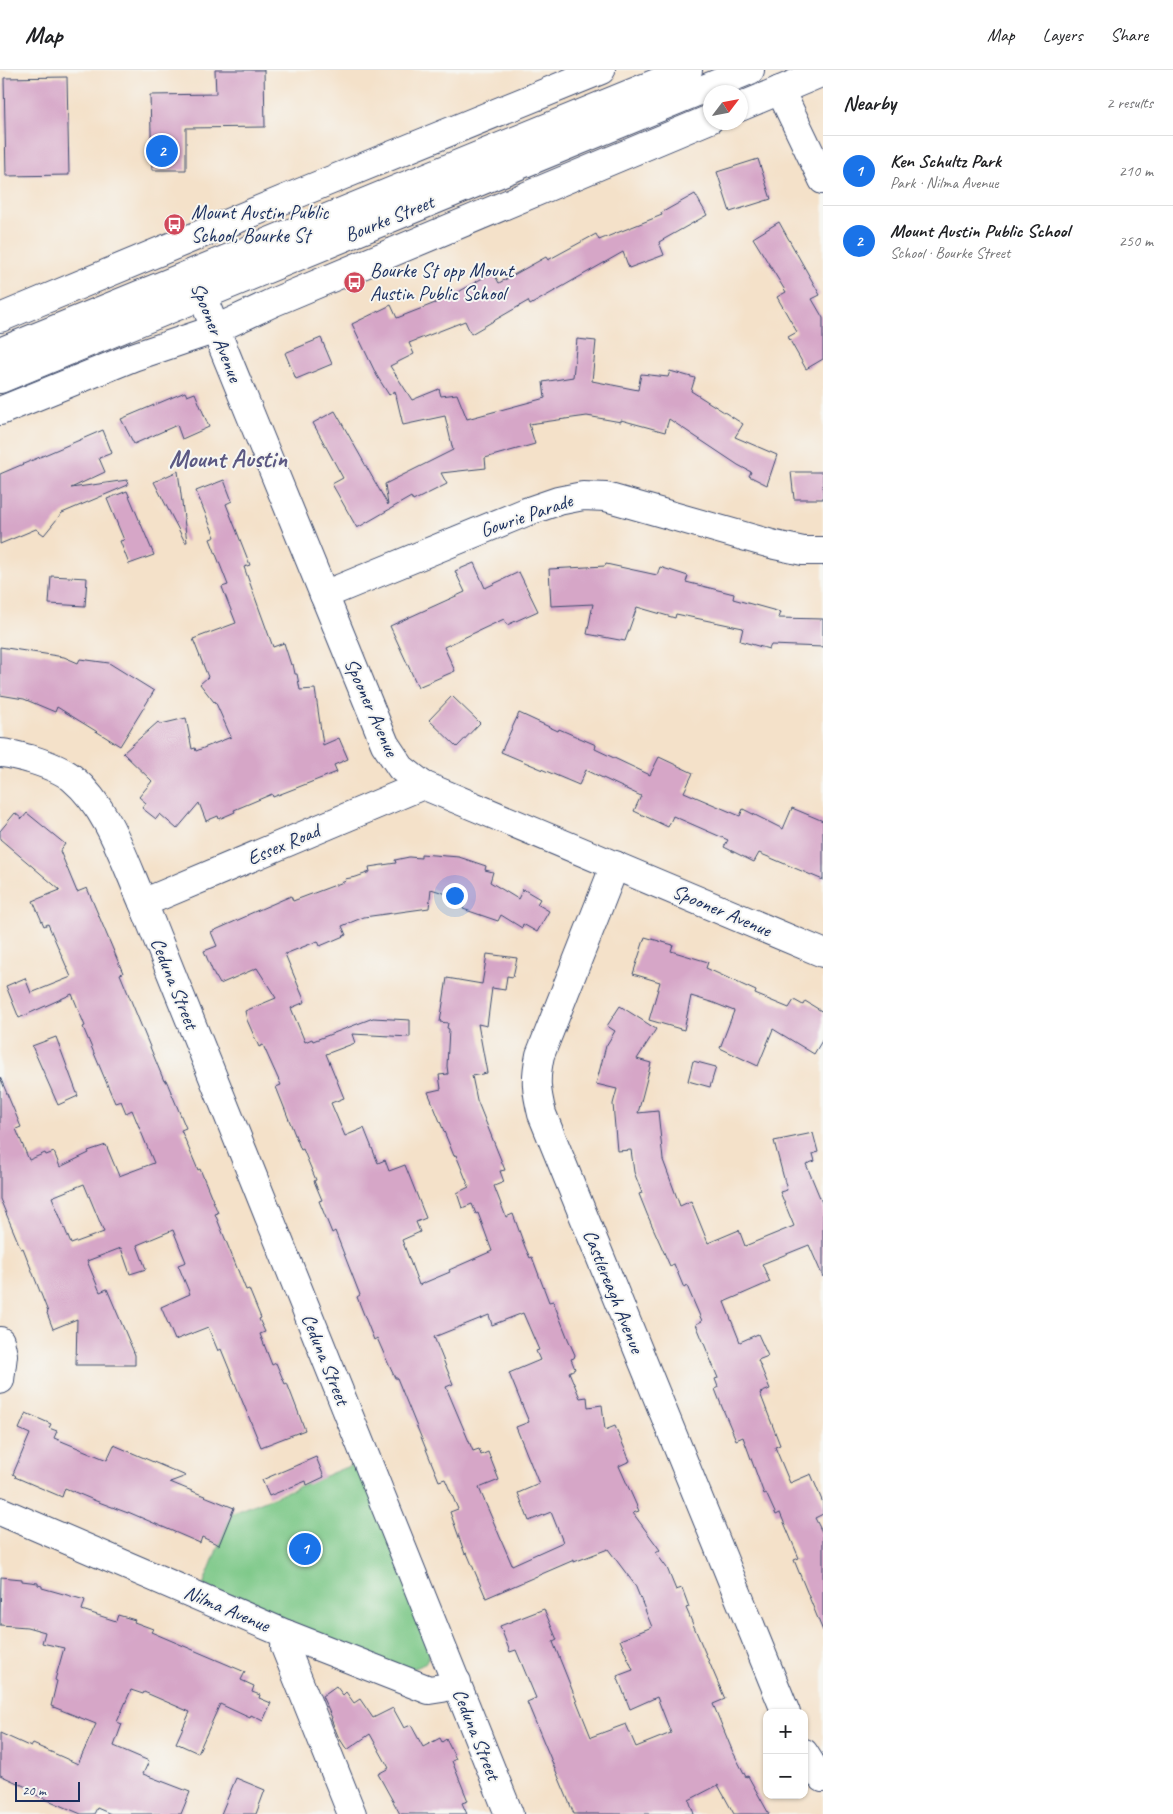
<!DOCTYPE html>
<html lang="en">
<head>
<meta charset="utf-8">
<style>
  body { margin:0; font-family:Caveat,sans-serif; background:#f6f6f6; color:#202124 }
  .controls { position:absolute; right:15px; bottom:15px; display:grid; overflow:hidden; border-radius:10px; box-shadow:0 1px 4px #0004 }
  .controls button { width:45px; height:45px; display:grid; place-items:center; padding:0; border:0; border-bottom:1px solid #e0e0e0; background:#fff; color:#202124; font:25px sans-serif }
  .compass { position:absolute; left:703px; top:15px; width:45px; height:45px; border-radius:50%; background:#fff; box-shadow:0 1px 4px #0004; rotate:58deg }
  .scale { position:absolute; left:15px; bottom:12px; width:65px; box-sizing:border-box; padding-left:5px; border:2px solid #1b2f5e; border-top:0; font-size:14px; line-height:18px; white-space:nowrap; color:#1b2f5e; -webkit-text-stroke:4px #f6f6f2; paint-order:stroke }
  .you { position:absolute; left:454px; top:825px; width:18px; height:18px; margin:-12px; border:4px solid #fff; border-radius:50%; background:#1a73e8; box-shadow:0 0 0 8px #1a73e833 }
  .badge { display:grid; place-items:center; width:32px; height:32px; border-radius:50%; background:#1a73e8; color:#fff; font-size:16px; font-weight:700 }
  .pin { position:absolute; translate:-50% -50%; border:2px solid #fff; box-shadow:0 1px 5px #0006 }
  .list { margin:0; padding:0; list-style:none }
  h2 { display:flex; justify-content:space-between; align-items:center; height:65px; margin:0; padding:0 20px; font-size:21px }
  h2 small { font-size:16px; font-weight:400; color:#757577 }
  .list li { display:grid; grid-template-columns:32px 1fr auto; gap:15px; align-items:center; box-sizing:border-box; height:70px; padding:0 20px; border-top:1px solid #e0e0e0 }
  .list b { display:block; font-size:19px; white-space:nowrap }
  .list p { margin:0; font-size:16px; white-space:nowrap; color:#757577 }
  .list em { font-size:16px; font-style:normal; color:#757577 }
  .map { position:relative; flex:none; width:823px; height:1744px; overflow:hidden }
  header { display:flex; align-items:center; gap:30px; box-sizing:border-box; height:70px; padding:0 25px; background:#fff; border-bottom:1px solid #e0e0e0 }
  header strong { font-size:24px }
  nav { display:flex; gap:28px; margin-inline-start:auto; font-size:18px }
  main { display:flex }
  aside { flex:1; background:#fff }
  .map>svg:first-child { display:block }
  .green { fill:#7ac786; stroke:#4a7b72 }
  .building { fill:#d6a6c7; fill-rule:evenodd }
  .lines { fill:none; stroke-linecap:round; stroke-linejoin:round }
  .minor-casing { stroke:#3c4a6e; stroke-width:30 }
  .major-casing { stroke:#3c4a6e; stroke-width:30 }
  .minor { stroke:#fff; stroke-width:28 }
  .major { stroke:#fff; stroke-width:28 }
  .labels { text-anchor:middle; stroke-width:4; stroke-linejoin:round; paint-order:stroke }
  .poi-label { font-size:20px; fill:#1b2f5e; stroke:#f6f6f2; text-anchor:start }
  .street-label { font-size:20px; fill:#1b2f5e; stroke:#f6f6f2 }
  .district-label { font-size:25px; font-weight:bold; fill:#5c5983; stroke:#f6f6f2 }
</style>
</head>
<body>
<header>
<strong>Map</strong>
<nav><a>Map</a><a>Layers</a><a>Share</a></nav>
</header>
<main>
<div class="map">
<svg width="823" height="1744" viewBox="0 0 823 1744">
  <rect width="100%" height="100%" fill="#f6f6f2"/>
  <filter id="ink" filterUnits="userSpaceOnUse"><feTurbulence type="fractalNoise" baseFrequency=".02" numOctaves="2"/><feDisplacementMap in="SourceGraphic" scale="10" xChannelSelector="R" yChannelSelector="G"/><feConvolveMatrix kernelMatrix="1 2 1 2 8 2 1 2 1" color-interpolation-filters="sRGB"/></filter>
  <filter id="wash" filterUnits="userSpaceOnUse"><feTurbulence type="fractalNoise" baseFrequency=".0096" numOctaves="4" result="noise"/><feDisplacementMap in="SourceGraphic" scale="20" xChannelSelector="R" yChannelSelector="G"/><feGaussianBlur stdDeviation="1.12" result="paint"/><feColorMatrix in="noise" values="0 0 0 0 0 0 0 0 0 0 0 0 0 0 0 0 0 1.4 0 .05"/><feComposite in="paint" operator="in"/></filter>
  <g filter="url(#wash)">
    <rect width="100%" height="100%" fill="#f4e1c9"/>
    <path class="green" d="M359 1392 431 1575C428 1594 425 1596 406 1600L203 1515 231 1444Z"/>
    <g id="blocks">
      <g class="building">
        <path d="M215 0H264L265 57 186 58V100H152L150 25 216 24Z"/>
        <path d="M67 7 69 105 6 106 4 8Z"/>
        <path d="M758 89 771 129 730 142 717 102Z"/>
        <path d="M695 124 707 145 659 172 664 185 629 198 623 182 530 235 528 231 471 264 465 251 409 273 414 284 390 296 412 330 439 319 441 326 457 324 467 349 545 328 543 312 573 307 577 269 596 271 592 311 638 320 641 304 668 307 670 301 695 308 691 321 743 354 735 367 777 385 767 415 749 406 751 402 738 395 669 349 665 362 621 350V352L587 346 529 354 535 374 485 388 486 398 441 403 447 414 413 431 411 427 357 458 332 414 343 408 313 353 335 341 388 435 385 414 453 380 445 346 403 355 395 321 389 325 377 306 352 254 391 235 397 248 448 228 493 202 499 213 546 187 548 190 596 164 599 170 662 145 661 143Z"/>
        <path d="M779 152 820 225 812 229 823 248V289L806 299 788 267 797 262 777 227 786 222 753 168Z"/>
        <path d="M321 268 332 294 296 309 285 283Z"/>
        <path d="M185 322 187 326 195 323 209 357 182 369 177 355 134 374 121 349Z"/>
        <path d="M103 360 112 383 99 388 105 402 71 418 127 410 128 415 62 443 44 465 36 459 0 474V404Z"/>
        <path d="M178 401 187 472H185L154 412Z"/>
        <path d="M791 402H823V429H794Z"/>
        <path d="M224 410 232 431 226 434 250 495 244 497 273 577 284 573 291 595 293 594 295 604H297L300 620 315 619 323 675 339 668 348 689 334 695 337 702 273 727 272 724 234 740 235 742 219 749 218 746 206 751 199 733 177 759 160 744 156 749 142 738 146 733 139 727 152 711 123 683 158 652 161 654 186 648 192 679 195 678 196 681 231 667 215 631 214 632 200 614 208 607 193 569 236 553 222 517 228 515 210 469 215 467 196 421Z"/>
        <path d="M127 421 154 485 129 494 120 471 124 470 107 429Z"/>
        <path d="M474 493 485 518 519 502 538 541 507 555 504 549 444 577 455 601 418 617 390 556 465 522 455 501Z"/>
        <path d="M606 494 657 505 660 497 688 506 686 512 734 524 733 529 780 542 778 548 823 549V577L771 575 769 579 740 571 743 558 676 544 675 548 637 537 625 571 587 564 593 534 551 536 549 499 605 496Z"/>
        <path d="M51 506 87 508 85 536 49 534Z"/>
        <path d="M0 577 64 587 78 593 80 589 109 593 154 621 120 676 57 637 55 642 24 629 0 625Z"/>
        <path d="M452 626 480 653 457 677 429 650Z"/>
        <path d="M519 643 558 661 559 659 596 675 595 679 650 705 659 687 693 703 684 722 740 746 743 739 783 759 792 738 823 751V810L759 783 754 792 724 777 728 770 673 746 668 757 634 741 641 726 586 700 579 715 501 682Z"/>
        <path d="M15 743 22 749 27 743 65 774 60 781 77 822 87 818 123 903 120 904 164 1011 166 1010 186 1058 181 1060 198 1100 200 1099 218 1143 215 1144 246 1220 249 1219 261 1248 259 1249 265 1262 260 1264 272 1295 276 1293 285 1314 287 1313 305 1360 261 1377 221 1279 218 1281 208 1257 175 1270 161 1237 190 1224 178 1195 186 1192 173 1160 137 1175 146 1199 130 1204 121 1178 87 1191 100 1222 107 1219 135 1285V1295H76L77 1249 53 1259 47 1243 48 1242 23 1178 21 1179 0 1129V1007L21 1057 16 1059 29 1090 45 1083 46 1085 54 1082 60 1097 89 1083 88 1081 106 1075 119 1106 154 1093 132 1040 126 1043 121 1031 115 1033 83 957 85 956 72 924 19 948 6 916 25 908 31 923 71 907 48 854 44 856 33 831 60 820 0 769V761ZM84 1114 104 1162 71 1174 52 1127Z"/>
        <path d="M421 784 459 787 486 796 485 800 493 802 490 812 518 829 523 819 540 829 537 834 549 841 537 862 523 854 522 858 501 845 498 851 463 839 466 830 431 819 429 838 364 847 342 856 346 865 320 876 318 871 285 884 305 932 291 938 305 972 312 969 313 971 373 948 410 950V967L352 964 355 973 326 984 344 1028 331 1033 345 1066 364 1058 378 1093 385 1090 389 1101 405 1095 426 1148 416 1152 420 1162 402 1170 419 1215 450 1202 449 1200 492 1181 478 1143 476 1144 472 1134 462 1138 457 1123 469 1117 456 1085 454 1086 428 1022 441 1019 439 1005 448 1004 447 996 449 959 447 958 448 953 440 952 447 908 482 914 487 884 517 888 513 907 507 906 505 920 492 918 487 956 478 954 487 1003 472 1006 477 1030 505 1100 500 1101 504 1112 494 1116 506 1147 513 1144 525 1177 530 1188 532 1187 549 1232 553 1231 568 1269 575 1285 574 1288 571 1289 575 1299 569 1302 580 1328 587 1327 588 1337 602 1335 605 1360 615 1356 630 1391 619 1396 639 1441 633 1443 660 1480 656 1483 667 1498 676 1520 682 1518 689 1537 686 1538 725 1629 713 1634 732 1680 746 1707 748 1706 769 1744H734L718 1715 689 1730 694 1744H574L527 1632 536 1628 516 1580 510 1582 500 1556 544 1539 557 1570 553 1572 591 1667 626 1654 636 1677 671 1663 657 1627 630 1639 617 1606 633 1600 620 1570 652 1557 635 1515 608 1479 574 1492V1490L486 1528 467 1483 465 1484 450 1442 458 1439 445 1409 439 1411 397 1308H395L388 1293 377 1268 374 1270 357 1227 360 1225 335 1161 332 1163 319 1131 322 1130 314 1111 316 1110 303 1079 301 1080 276 1017 281 1015 263 975 259 977 247 950 245 941 276 928 257 898 220 914 216 907H215L204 881 217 876 211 862 247 846V845L291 826 293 831 346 811 345 809 356 807 370 802 369 797 396 793 395 790 409 787 421 788ZM523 1243 539 1280 536 1281 540 1290 509 1303 529 1352 516 1357 539 1414 518 1423 529 1451 551 1442 563 1472 512 1495 479 1418 499 1410 488 1382 481 1385 479 1379 473 1381 446 1317 453 1314 434 1267 489 1245 492 1255Z"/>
        <path d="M645 867 673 875 671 881 708 892 706 898 756 921 755 924 789 938 794 930 803 935 805 931 823 942V969L814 984 773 959 758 996 720 978 734 941 714 933 691 926 684 960 649 950 660 912 633 904Z"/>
        <path d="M620 936 656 959 637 989 651 993 638 1043 658 1041 663 1090 680 1136 691 1131 708 1173 739 1160 745 1176 794 1156 780 1122 787 1120 774 1071 813 1063 818 1082 813 1084 815 1091 806 1094 823 1135V1207L809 1175 762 1194 770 1212 724 1232 740 1272 758 1264 768 1286 758 1290 770 1319 760 1323 780 1375 775 1377 790 1413 811 1404 823 1433V1444L815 1448 823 1464V1561L794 1490 799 1488 780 1443 776 1445 766 1423 764 1424 743 1367 736 1370 722 1337 715 1319 718 1317 715 1309 718 1308 696 1254 702 1251 687 1216 684 1218 674 1194 670 1196 647 1144 639 1124 642 1123 634 1102 631 1080 617 1081 613 1034 617 1019 596 1014 606 976 615 961 607 956Z"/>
        <path d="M56 967 78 1026 58 1035 32 976Z"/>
        <path d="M693 991 716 997 710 1017 688 1011Z"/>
        <path d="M26 1343 51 1354 49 1358 57 1361 54 1368 107 1390 114 1375 186 1406 170 1412 234 1438 219 1475 202 1467 200 1473 128 1442V1443L96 1431 65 1418 62 1427 15 1407 16 1406 13 1404 30 1364 19 1359Z"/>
        <path d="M316 1387 324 1407 307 1415 306 1411 269 1426 262 1410Z"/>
        <path d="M1 1507 22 1509V1511L38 1513V1515L42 1516V1518L85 1530 82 1540 116 1551 118 1545 135 1550 134 1552 153 1559 151 1562 245 1602 241 1610 254 1616 252 1622 260 1625 259 1628 271 1633 263 1651 251 1645 250 1648 220 1634 198 1683 176 1673 190 1642 144 1622 143 1624 131 1620 117 1652 122 1654 114 1676 149 1691 143 1704 190 1722 181 1744H111L97 1738 94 1744H81L34 1724 35 1721 0 1705V1663L31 1677 33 1674 78 1694 96 1654 51 1636 57 1611 55 1610 64 1578 42 1573 45 1562 27 1557 0 1555Z"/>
        <path d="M336 1616 343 1625 346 1622 354 1633 360 1629 373 1648 393 1638 404 1658 411 1655 423 1677 440 1668 442 1672 446 1669 456 1689 452 1691 468 1731 462 1733 467 1744H400L378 1704 389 1698 370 1664 347 1680 338 1666 331 1649 332 1648 322 1626Z"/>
        <path d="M236 1708 265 1720 256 1744H221Z"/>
      </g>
    </g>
  </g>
  <g filter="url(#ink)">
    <use href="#blocks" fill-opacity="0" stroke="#3c4a6e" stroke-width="1"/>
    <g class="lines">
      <defs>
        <g id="minor">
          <path d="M780 20 823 110"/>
          <path d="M740 37 823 2"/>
          <path d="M193 204 385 674 401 698 423 715 823 883"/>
          <path d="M0 248 302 122 601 0"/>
          <path d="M0 341 133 287 216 259 274 232 710 49"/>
          <path d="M324 525 526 442 558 431 583 426 606 427 775 475 803 481H823"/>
          <path d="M0 683C10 683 20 687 30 689 43 693 61 699 72 708 109 739 124 790 143 833L509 1744"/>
          <path d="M615 795 540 985C535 1009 536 1020 542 1044L786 1643"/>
          <path d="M143 833 423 715"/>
          <path d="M0 1271 3 1285 0 1310"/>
          <path d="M0 1441 286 1564 429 1620 442 1618 457 1612"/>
          <path d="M286 1564 285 1577 352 1744"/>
          <path d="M804 1683 816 1702 823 1708"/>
        </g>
        <g id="major">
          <path d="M0 282 688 0"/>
          <path d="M0 309 750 0"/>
        </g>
      </defs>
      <use href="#minor" class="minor-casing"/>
      <use href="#major" class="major-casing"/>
      <use href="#minor" class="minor"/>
      <use href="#major" class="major"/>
    </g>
  </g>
  <defs>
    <symbol id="bus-disc" viewBox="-11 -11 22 22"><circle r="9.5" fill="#d1495b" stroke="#f6f6f2"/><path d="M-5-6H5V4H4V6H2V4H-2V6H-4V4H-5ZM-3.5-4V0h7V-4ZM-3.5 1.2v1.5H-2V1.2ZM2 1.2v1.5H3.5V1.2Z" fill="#fff"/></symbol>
  </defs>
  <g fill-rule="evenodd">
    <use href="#bus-disc" x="162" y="142" width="25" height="25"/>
    <use href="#bus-disc" x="342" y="200" width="25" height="25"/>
  </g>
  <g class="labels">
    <g class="poi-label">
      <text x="191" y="149">Mount Austin Public<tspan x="191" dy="23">School, Bourke St</tspan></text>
      <text x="370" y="207">Bourke St opp Mount<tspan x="370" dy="23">Austin Public School</tspan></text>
    </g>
    <g class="street-label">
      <text transform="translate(389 148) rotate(-22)" y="7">Bourke Street</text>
      <text transform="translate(217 262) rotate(68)" y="7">Spooner Avenue</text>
      <text transform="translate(526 445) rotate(-19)" y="7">Gowrie Parade</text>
      <text transform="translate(372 637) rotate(66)" y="7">Spooner Avenue</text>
      <text transform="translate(283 774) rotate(-23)" y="7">Essex Road</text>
      <text transform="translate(722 840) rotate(23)" y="7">Spooner Avenue</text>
      <text transform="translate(175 913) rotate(68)" y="7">Ceduna Street</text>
      <text transform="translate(614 1221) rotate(68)" y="7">Castlereagh Avenue</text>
      <text transform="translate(326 1289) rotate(68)" y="7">Ceduna Street</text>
      <text transform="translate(227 1538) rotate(23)" y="7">Nilma Avenue</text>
      <text transform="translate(477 1664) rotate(68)" y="7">Ceduna Street</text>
    </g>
    <g class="district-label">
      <text x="228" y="397">Mount Austin</text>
    </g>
  </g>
</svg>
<div class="controls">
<button>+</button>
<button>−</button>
</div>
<svg class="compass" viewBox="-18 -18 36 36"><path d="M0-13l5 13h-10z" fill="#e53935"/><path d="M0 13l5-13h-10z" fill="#757577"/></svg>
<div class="scale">20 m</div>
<div class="you"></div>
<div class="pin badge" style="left:305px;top:1479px">1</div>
<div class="pin badge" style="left:162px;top:81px">2</div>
</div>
<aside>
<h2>Nearby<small>2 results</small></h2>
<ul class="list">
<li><span class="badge">1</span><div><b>Ken Schultz Park</b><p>Park · Nilma Avenue</p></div><em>210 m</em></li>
<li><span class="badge">2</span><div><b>Mount Austin Public School</b><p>School · Bourke Street</p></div><em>250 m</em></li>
</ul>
</aside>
</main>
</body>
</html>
